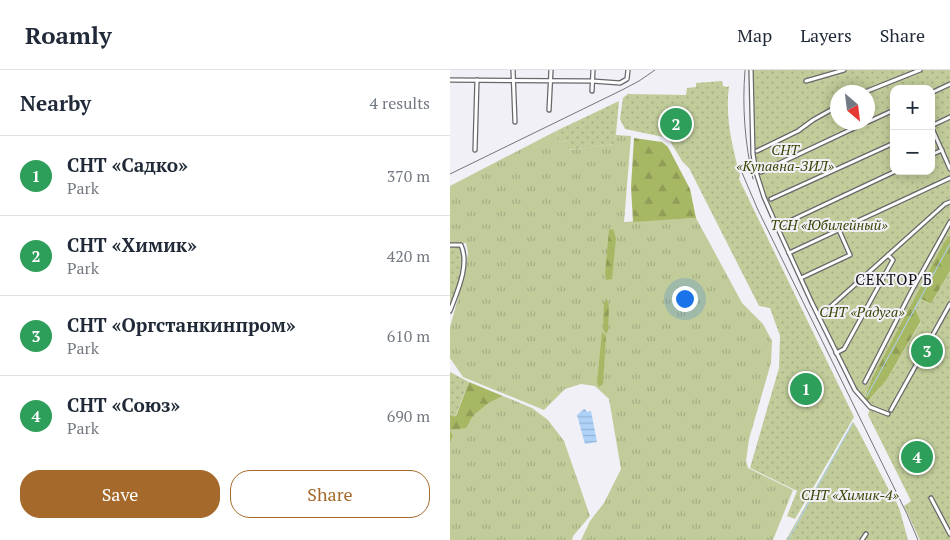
<!DOCTYPE html>
<html lang="en">
<head>
<meta charset="utf-8">
<style>
  body { margin:0; font-family:"PT Serif",serif; background:#f2f2f3; color:#1f2937 }
  .controls { position:absolute; right:15px; top:15px; display:grid; overflow:hidden; border-radius:10px; box-shadow:0 2px 12px #0003 }
  .controls button { width:45px; height:45px; display:grid; place-items:center; padding:0; border:0; border-bottom:1px solid #e0e1e3; background:#fff; color:#1f2937; font:25px sans-serif }
  .compass { position:absolute; left:380px; top:15px; width:45px; height:45px; border-radius:50%; background:#fff; box-shadow:0 2px 12px #0003; rotate:152deg }
  .you { position:absolute; left:234px; top:228px; width:18px; height:18px; margin:-12px; border:4px solid #fff; border-radius:50%; background:#1a73e8; box-shadow:0 0 0 8px #1a73e833 }
  .badge { display:grid; place-items:center; width:32px; height:32px; border-radius:50%; background:#a56a2b; color:#fff; font-size:16px; font-weight:700 }
  .pin { position:absolute; translate:-50% -50%; border:2px solid #fff; box-shadow:0 1px 5px #0006 }
  .list { margin:0; padding:0; list-style:none }
  h2 { display:flex; justify-content:space-between; align-items:center; height:65px; margin:0; padding:0 20px; font-size:21px }
  h2 small { font-size:16px; font-weight:400; color:#747a83 }
  .list li { display:grid; grid-template-columns:32px 1fr auto; gap:15px; align-items:center; box-sizing:border-box; height:80px; padding:0 20px; border-top:1px solid #e0e1e3 }
  .list b { display:block; font-size:19px; white-space:nowrap }
  .list p { margin:0; font-size:16px; white-space:nowrap; color:#747a83 }
  .list em { font-size:16px; font-style:normal; color:#747a83 }
  .actions { display:flex; gap:10px; padding:15px 20px }
  .actions a { flex:1; padding:11px 0; border:1px solid #a56a2b; border-radius:20px; text-align:center; font-size:18px; color:#a56a2b }
  .actions .main { background:#a56a2b; color:#fff }
  .map { position:relative; flex:none; width:500px; height:470px; overflow:hidden }
  header { display:flex; align-items:center; gap:30px; box-sizing:border-box; height:70px; padding:0 25px; background:#fff; border-bottom:1px solid #e0e1e3 }
  header strong { font-size:24px }
  nav { display:flex; gap:28px; margin-inline-start:auto; font-size:18px }
  main { display:flex }
  aside { flex:1; background:#fff }
  .map>svg:first-child { display:block }
  .grass { fill:url(#grass-tufts) }
  .forest { fill:url(#forest-firs) }
  .garden { fill:url(#garden-dots); fill-rule:evenodd }
  .water { fill:url(#water-rules) }
  .lines { fill:none; stroke-linecap:round; stroke-linejoin:round }
  .stream { stroke:#aed2f8; stroke-width:1 }
  .street-casing { stroke:#67676c; stroke-width:5.5 }
  .street { stroke:#fff; stroke-width:3 }
  .rail { stroke:#757478; stroke-width:1 }
  .labels { text-anchor:middle; stroke-width:4; stroke-linejoin:round; paint-order:stroke }
  .park-label { font-size:14px; font-style:italic; fill:#3b4504; stroke:#f0f0f6 }
  .neighbourhood-label { font-size:15px; letter-spacing:1px; fill:#121113; stroke:#f0f0f6 }
</style>
</head>
<body>
<header>
<strong>Roamly</strong>
<nav><a>Map</a><a>Layers</a><a>Share</a></nav>
</header>
<main>
<aside>
<h2>Nearby<small>4 results</small></h2>
<ul class="list">
<li><span class="badge" style="background:#2e9e5b">1</span><div><b>СНТ «Садко»</b><p>Park</p></div><em>370 m</em></li>
<li><span class="badge" style="background:#2e9e5b">2</span><div><b>СНТ «Химик»</b><p>Park</p></div><em>420 m</em></li>
<li><span class="badge" style="background:#2e9e5b">3</span><div><b>СНТ «Оргстанкинпром»</b><p>Park</p></div><em>610 m</em></li>
<li><span class="badge" style="background:#2e9e5b">4</span><div><b>СНТ «Союз»</b><p>Park</p></div><em>690 m</em></li>
</ul>
<div class="actions"><a class="main">Save</a><a>Share</a></div>
</aside>
<div class="map">
<svg width="500" height="470" viewBox="0 0 500 470">
  <defs>
    <pattern id="grass-tufts" width="24" height="20" patternUnits="userSpaceOnUse" patternTransform="scale(1.25)"><rect width="24" height="20" fill="#c1cc9a"/><path d="M3 7l-1-3M5 7V3M7 7l1-3M15 17l-1-3M17 17v-4M19 17l1-3" fill="none" stroke="#a5ae84"/></pattern>
    <pattern id="forest-firs" width="22" height="20" patternUnits="userSpaceOnUse" patternTransform="scale(1.25)"><rect width="22" height="20" fill="#a7b865"/><path d="M5 1l3.5 6h-7zM16 11l3.5 6h-7z" fill="#8f9d57"/></pattern>
    <pattern id="garden-dots" width="8" height="8" patternUnits="userSpaceOnUse" patternTransform="scale(1.25)"><rect width="8" height="8" fill="#c1cc9a"/><path d="M2 2h.1M6 6h.1" fill="none" stroke="#a5ae84" stroke-width="1.8" stroke-linecap="round"/></pattern>
    <pattern id="water-rules" width="6" height="5" patternUnits="userSpaceOnUse" patternTransform="scale(1.25)"><rect width="6" height="5" fill="#aed2f8"/><path d="M0 2.5h6" fill="none" stroke="#95b3d4"/></pattern>
  </defs>
  <rect width="100%" height="100%" fill="#f0f0f6"/>
  <g class="grass">
    <path d="M106 61 109 72 119 71V80L164 74 166 65 181 66 174 152 246 148 292 233 313 254 322 271 321 293 299 369 296 391 298 398 343 420 323 470H131L140 451 154 433 171 399 159 329 145 316 131 314 115 319 94 340 13 307 0 288V257L15 203 18 183 16 173H0V116Z"/>
    <path d="M53 326 82 338 98 350 114 371 140 446 123 466 122 470H0V374L3 365 0 360 6 359 20 352 24 345 39 333Z"/>
  </g>
  <g class="forest">
    <path d="M184 68 212 72 218 77 240 119 246 148 183 152 181 117Z"/>
    <path d="M163 159 166 168 162 209 156 210 155 204 159 160Z"/>
    <path d="M500 165V201L481 234 471 229 465 238 471 251 436 311 416 333 414 330 422 308 494 172Z"/>
    <path d="M157 229 159 237 158 261 156 264 153 259 154 233Z"/>
    <path d="M152 262 156 266 153 314 149 317 147 313Z"/>
    <path d="M19 312 53 326 39 333 24 345 16 358 0 360 3 365 0 374V345L6 346Z"/>
  </g>
  <g class="garden">
    <path d="M301 0H500V165L494 172 422 308 414 330 405 320 362 233 314 127 306 102 303 84ZM444 19H481V101H444ZM388 22H418V52H388Z"/>
    <path d="M272 11 273 16 277 17 279 16C275 47 282 76 290 105L289 109 404 347 345 449 337 446 347 421 300 398 329 298 330 266 320 238 309 236 239 98 232 91 218 68 175 59 170 49 173 28 179 23V24L236 25 237 18 246 17V13Z"/>
    <path d="M169 31 165 74 118 80 119 71 109 72 106 61Z"/>
    <path d="M0 175H11C20 195 6 222 0 241Z"/>
    <path d="M500 201V470H470L454 436 461 431 418 345 420 337 416 333 436 311 471 252 465 238 471 229 481 234Z"/>
    <path d="M0 302 19 312 5 347 0 345Z"/>
    <path d="M403 352 407 358 440 422 442 421 450 441 458 470H336Z"/>
  </g>
  <path class="water" d="M134 339H135L137 342 141 341C143 351 145 362 147 372L135 374 127 345Z"/>
  <g class="lines">
    <g class="stream">
      <path d="M417 326 500 174"/>
      <path d="M338 470 402 354"/>
    </g>
    <defs>
      <g id="street">
        <path d="M63 0 65 52"/>
        <path d="M301 0 303 84 306 102 314 127 329 161 362 233 405 320 420 337 438 344"/>
        <path d="M0 10 142 11 170 13 177 9 178 0"/>
        <path d="M356 11 394 0"/>
        <path d="M142 21 143 0"/>
        <path d="M415 22 470 0"/>
        <path d="M481 23 500 14"/>
        <path d="M99 40 101 0"/>
        <path d="M418 52 444 40"/>
        <path d="M481 56 500 99"/>
        <path d="M481 56 500 47"/>
        <path d="M25 80 27 10"/>
        <path d="M307 81 348 61 363 50 388 36"/>
        <path d="M481 85 492 80"/>
        <path d="M311 102 417 52"/>
        <path d="M321 129 444 73"/>
        <path d="M327 157 446 101"/>
        <path d="M0 175H11C20 195 7 222 0 241"/>
        <path d="M339 183 500 108"/>
        <path d="M351 208 400 185 389 160"/>
        <path d="M369 247 495 134 500 132"/>
        <path d="M386 283 394 279 443 190 438 185"/>
        <path d="M415 312 461 222 500 152"/>
        <path d="M441 340 500 234"/>
        <path d="M481 428 500 464"/>
        <path d="M412 470 416 464"/>
      </g>
    </defs>
    <use href="#street" class="street-casing"/>
    <use href="#street" class="street"/>
    <g class="rail">
      <path d="M295 0C292 37 295 74 303 109"/>
      <path d="M290 98 308 140 457 444 468 470"/>
      <path d="M0 104 172 20 189 11 205 0"/>
    </g>
  </g>
  <g class="labels">
    <g class="park-label">
      <text x="335" y="85">СНТ<tspan x="335" dy="16">«Купавна-ЗИЛ»</tspan></text>
      <text x="379" y="160">ТСН «Юбилейный»</text>
      <text x="412" y="247">СНТ «Радуга»</text>
      <text x="400" y="430">СНТ «Химик-4»</text>
    </g>
    <g class="neighbourhood-label">
      <text x="444" y="215">СЕКТОР Б</text>
    </g>
  </g>
</svg>
<div class="controls">
<button>+</button>
<button>−</button>
</div>
<svg class="compass" viewBox="-18 -18 36 36"><path d="M0-13l5 13h-10z" fill="#e53935"/><path d="M0 13l5-13h-10z" fill="#747a83"/></svg>
<div class="you"></div>
<div class="pin badge" style="left:356px;top:319px;background:#2e9e5b">1</div>
<div class="pin badge" style="left:226px;top:54px;background:#2e9e5b">2</div>
<div class="pin badge" style="left:477px;top:281px;background:#2e9e5b">3</div>
<div class="pin badge" style="left:467px;top:387px;background:#2e9e5b">4</div>
</div>
</main>
</body>
</html>
